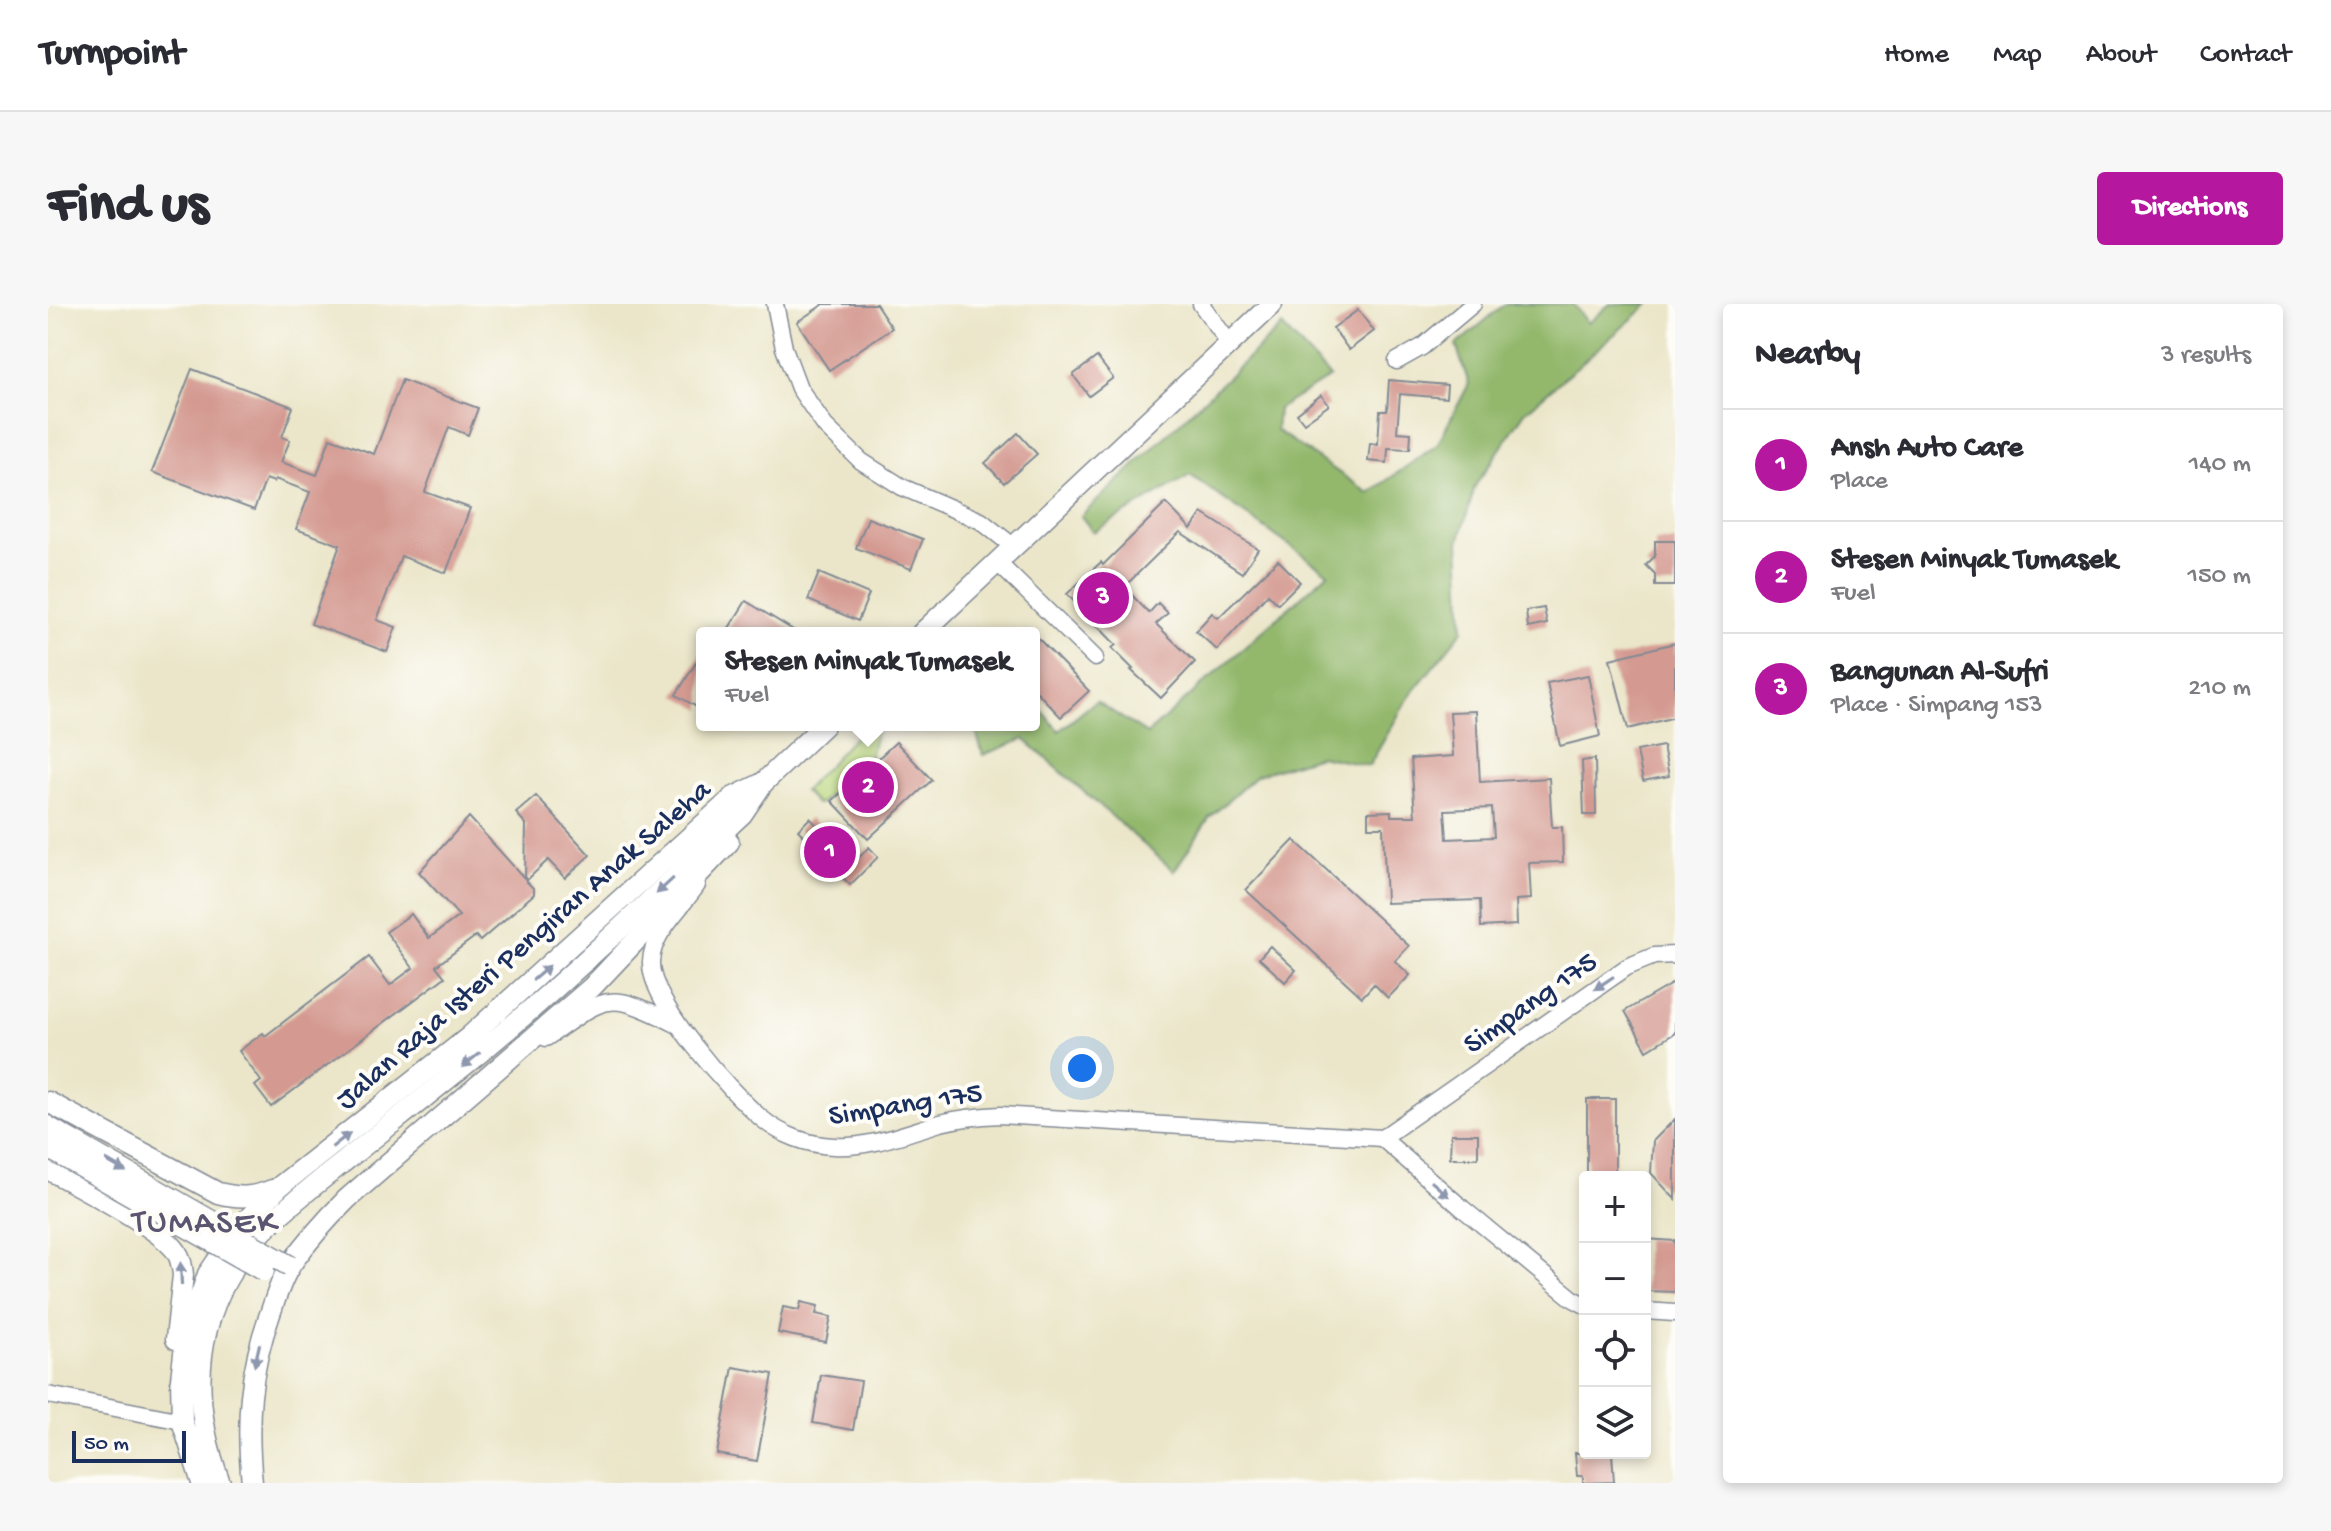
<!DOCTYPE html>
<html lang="en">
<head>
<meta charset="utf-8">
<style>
  body { margin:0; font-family:"Gochi Hand",sans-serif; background:#f7f7f7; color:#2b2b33 }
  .controls { position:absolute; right:24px; bottom:24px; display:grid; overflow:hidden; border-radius:8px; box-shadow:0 4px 12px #0003 }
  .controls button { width:72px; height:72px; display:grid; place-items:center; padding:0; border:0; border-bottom:2px solid #e1e1e2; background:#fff; color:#2b2b33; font:40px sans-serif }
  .scale { position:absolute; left:24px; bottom:20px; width:114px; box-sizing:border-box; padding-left:8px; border:4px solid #1b2f5e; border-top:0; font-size:22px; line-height:28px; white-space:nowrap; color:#1b2f5e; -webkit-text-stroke:6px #fdfcf7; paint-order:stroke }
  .you { position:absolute; left:1034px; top:764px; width:28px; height:28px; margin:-20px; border:6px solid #fff; border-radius:50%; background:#1a73e8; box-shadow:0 0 0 12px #1a73e833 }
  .badge { display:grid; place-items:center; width:52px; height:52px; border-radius:50%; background:#b5179e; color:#fff; font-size:26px; font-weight:700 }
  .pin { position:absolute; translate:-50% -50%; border:4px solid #fff; box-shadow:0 2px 8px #0006 }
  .popup { position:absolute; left:648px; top:323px; width:344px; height:104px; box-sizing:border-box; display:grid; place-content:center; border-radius:8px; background:#fff; filter:drop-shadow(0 2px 6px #0005); font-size:26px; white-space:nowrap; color:#7c7c81 }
  .popup b { font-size:30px; color:#2b2b33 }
  .popup::after { content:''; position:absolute; left:50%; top:100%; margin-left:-16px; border:16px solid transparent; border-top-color:#fff }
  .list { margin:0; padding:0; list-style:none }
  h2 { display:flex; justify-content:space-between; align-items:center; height:104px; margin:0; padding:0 32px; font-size:34px }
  h2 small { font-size:26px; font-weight:400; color:#7c7c81 }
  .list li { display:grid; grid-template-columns:52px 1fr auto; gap:24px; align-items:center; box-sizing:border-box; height:112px; padding:0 32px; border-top:2px solid #e1e1e2 }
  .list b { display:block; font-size:30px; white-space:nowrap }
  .list p { margin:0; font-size:26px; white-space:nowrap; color:#7c7c81 }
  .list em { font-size:26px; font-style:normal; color:#7c7c81 }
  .icon { flex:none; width:44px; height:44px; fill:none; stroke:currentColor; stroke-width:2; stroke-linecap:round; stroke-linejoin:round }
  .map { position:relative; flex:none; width:1627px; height:1179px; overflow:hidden; border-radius:8px }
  header { display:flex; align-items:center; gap:48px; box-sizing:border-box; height:112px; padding:0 40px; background:#fff; border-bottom:2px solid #e1e1e2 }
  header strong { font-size:38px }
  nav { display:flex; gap:44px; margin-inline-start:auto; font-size:28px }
  .intro { display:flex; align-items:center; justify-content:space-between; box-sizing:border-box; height:192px; padding:0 48px }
  h1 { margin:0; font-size:56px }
  .button { padding:20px 36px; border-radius:8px; background:#b5179e; color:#fff; font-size:28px; font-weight:700 }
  main { display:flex; gap:48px; padding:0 48px }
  aside { flex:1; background:#fff; border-radius:8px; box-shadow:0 4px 12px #0003 }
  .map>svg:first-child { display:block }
  .green { fill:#bad77d; stroke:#6a836e; stroke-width:2 }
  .forest { fill:#93b86c; stroke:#577465; stroke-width:2 }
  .building { fill:#d49a91; fill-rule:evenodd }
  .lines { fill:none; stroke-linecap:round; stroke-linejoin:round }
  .minor-casing { stroke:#838a94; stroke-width:19 }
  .major-casing { stroke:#838a94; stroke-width:23 }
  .minor { stroke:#fff; stroke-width:16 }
  .major { stroke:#fff; stroke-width:20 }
  .major-bridge-casing { stroke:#838a94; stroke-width:23; stroke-linecap:butt }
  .major-bridge { stroke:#fff; stroke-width:20 }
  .oneway { fill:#8d97ae }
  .labels { text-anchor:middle; stroke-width:8; stroke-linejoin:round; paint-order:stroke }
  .street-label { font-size:30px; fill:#1b2f5e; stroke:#fdfcf7 }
  .quarter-label { font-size:34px; letter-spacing:2px; fill:#5c5470; stroke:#fdfcf7 }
</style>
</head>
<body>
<header>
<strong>Turnpoint</strong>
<nav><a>Home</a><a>Map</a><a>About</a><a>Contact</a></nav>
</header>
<div class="intro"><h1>Find us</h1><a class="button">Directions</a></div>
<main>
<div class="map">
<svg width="1627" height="1179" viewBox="0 0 1627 1179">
  <rect width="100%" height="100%" fill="#fdfcf7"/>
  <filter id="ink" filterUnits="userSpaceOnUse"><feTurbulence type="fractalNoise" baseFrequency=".0125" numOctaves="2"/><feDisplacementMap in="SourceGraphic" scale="16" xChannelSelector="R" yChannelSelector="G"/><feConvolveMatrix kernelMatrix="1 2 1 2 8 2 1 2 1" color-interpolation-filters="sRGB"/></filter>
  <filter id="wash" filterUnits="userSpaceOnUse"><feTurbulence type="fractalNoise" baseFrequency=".006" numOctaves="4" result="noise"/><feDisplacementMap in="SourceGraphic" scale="32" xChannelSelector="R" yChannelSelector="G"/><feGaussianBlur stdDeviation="1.8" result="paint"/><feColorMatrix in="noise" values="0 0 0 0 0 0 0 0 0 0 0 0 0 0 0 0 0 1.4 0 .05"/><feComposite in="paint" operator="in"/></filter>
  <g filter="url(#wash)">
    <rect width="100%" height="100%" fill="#ebe6c9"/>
    <path class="green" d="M818 421H828L829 425 822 452 773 499 768 500 756 487Z"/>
    <path class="forest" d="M1457 0H1525L1540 19 1562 0H1601L1477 108 1427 182 1411 238 1415 326 1362 391 1321 462 1271 452 1209 471 1161 514 1126 567 976 435 935 451 926 421H986V398L1011 427 1048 397 1099 430 1280 269 1142 171 1045 228 1033 212 1234 22 1282 73 1230 105 1228 126 1321 189 1389 141 1421 80 1408 41Z"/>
    <g id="blocks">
      <g class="building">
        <path d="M776 0H828L844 24 781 66 749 18Z"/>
        <path d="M1310 6 1326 27 1301 46 1285 24Z"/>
        <path d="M1049 53 1065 74 1041 92 1025 71Z"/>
        <path d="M144 65 245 103 234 133 242 136 233 158 269 171 282 134 326 150 354 76 430 104 420 131 401 123 377 188 422 204 398 269 353 252 329 316 348 323 339 348 263 320 292 241 248 225 262 188 227 175 226 178 218 175 206 206 104 168Z"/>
        <path d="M1341 76 1399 81 1398 94 1352 90 1349 128 1363 129 1362 145 1340 144 1339 159 1320 157 1322 139 1330 140 1332 107H1339Z"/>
        <path d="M1273 91 1281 101 1256 119 1249 110Z"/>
        <path d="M970 129 989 150 956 179 937 159Z"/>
        <path d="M1118 199 1143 225 1154 209 1210 245 1194 269 1132 228 1076 283 1101 309 1110 299 1120 309 1108 320 1147 358 1113 394 1083 366 1085 365 1064 344 1068 341 1019 290 1053 258 1055 261Z"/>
        <path d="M820 214 875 235 863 265 808 244Z"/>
        <path d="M1607 237H1627V282H1607V270L1598 261 1607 252Z"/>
        <path d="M1230 256 1252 278 1230 300 1220 290 1169 346 1148 327 1164 309 1170 314Z"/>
        <path d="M771 269 821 290 810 317 760 296Z"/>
        <path d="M698 297 750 329H690L681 324Z"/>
        <path d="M1496 304 1499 320 1480 324 1478 307Z"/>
        <path d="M986 330 1041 387 1013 413 986 385Z"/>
        <path d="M1627 339V413L1580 425 1562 355Z"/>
        <path d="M654 349V406L628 391Z"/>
        <path d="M1540 371 1552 432 1512 442 1499 379Z"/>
        <path d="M1428 407 1432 478 1501 474 1504 523H1514L1515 558 1481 559 1483 595 1468 596 1469 621 1433 623 1432 596 1338 599 1335 523H1320V508L1343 507V512H1367L1363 455 1405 452 1402 408ZM1444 504 1446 533 1399 535 1397 506Z"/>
        <path d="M848 438 884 476 820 535 784 497Z"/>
        <path d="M1615 442 1621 472 1595 477 1589 447Z"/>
        <path d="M1547 455 1548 511H1536L1534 457Z"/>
        <path d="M488 492 542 551 517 574 500 556 478 577 486 585V590L432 637 428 632 388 662 397 673 223 803 207 782 213 777 191 747 215 729 217 732 321 653 342 681 365 664 338 628 363 610 381 634 411 612 371 568 421 513 477 575 478 520 468 509Z"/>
        <path d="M762 514 805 560 821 543 830 553 802 581 750 526Z"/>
        <path d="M1246 536 1361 642 1347 657 1362 671 1340 694 1326 680 1314 693 1198 586Z"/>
        <path d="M1222 642 1248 666 1237 678 1211 654Z"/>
        <path d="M1627 678V729L1599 746 1577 707Z"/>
        <rect x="1539" y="795" width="28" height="78"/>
        <path d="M1627 815V895L1603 869 1605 837Z"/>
        <path d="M1403 830H1430V854H1402Z"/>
        <path d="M1597 935 1627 937V988L1597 987Z"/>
        <path d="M753 998 770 1002 768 1010 783 1013 778 1038 730 1029 735 1003 751 1006Z"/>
        <path d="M685 1063 725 1070 709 1157 669 1150Z"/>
        <path d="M773 1071 813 1077 805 1126 765 1119Z"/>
        <path d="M1527 1149H1564L1566 1178 1535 1179V1172H1529Z"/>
      </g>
    </g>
  </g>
  <g filter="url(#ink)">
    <use href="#blocks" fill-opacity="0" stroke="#838a94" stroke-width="2"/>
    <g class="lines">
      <defs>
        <g id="minor">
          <path d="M727 0 736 44 751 84 777 122 813 157 854 183 933 217 966 243"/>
          <path d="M1153 0 1181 39"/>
          <path d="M1349 57 1374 43 1425 0"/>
          <path d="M950 259 1047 354"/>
          <path d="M649 581C633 605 604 629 603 658 601 698 682 788 713 814 733 831 760 841 786 842 822 844 858 829 892 819 912 814 931 812 952 811L1334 834 1579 663 1606 652 1627 651"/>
          <path d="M498 734C559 692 558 685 628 720"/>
          <path d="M1334 834 1414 904 1524 994 1537 1001"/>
          <path d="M1597 1007 1627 1009"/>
          <path d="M0 1091 134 1117"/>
        </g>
        <g id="major">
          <path d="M874 329 1224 0"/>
          <path d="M0 798 170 889C190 894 205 894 224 886"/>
          <path d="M0 865C30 882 110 922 128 947 133 954 134 962 135 971L128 1035"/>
          <path d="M154 1179 134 1117 133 1075 138 1033 160 970 195 920 231 883 421 733 686 493 715 479"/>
          <path d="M172 1179C147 1111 142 1041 179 975 207 925 254 891 298 856 344 819 390 783 435 746 525 672 609 589 694 510L715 479 776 421"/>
          <path d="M204 1179C198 1117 201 1069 222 1010 228 993 233 975 243 960 260 936 279 915 299 895L544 683 681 538"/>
        </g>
      </defs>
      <use href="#minor" class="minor-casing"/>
      <use href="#major" class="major-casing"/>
      <use href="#minor" class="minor"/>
      <use href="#major" class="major"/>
      <defs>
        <g id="major-bridge">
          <path d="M0 823 242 962"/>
          <path d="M0 844 216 967"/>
        </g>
      </defs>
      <use href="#major-bridge" class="major-bridge-casing"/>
      <use href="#major-bridge" class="major-bridge"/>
    </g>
    <defs><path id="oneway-solid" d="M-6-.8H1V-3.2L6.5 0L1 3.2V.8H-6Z" transform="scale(2)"/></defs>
    <g class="oneway">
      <use href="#oneway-solid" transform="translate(617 582) rotate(137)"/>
      <use href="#oneway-solid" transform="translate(493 669) rotate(-41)"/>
      <use href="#oneway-solid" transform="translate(1556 679) rotate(146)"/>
      <use href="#oneway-solid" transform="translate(423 756) rotate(141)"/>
      <use href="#oneway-solid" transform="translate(293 836) rotate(-38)"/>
      <use href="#oneway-solid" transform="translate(68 862) rotate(30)"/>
      <use href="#oneway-solid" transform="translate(1392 885) rotate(41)"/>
      <use href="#oneway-solid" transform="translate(133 970) rotate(-93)"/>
      <use href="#oneway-solid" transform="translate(209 1051) rotate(103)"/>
    </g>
  </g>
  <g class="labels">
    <g class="street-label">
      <text transform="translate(474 639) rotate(-41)" y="10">Jalan Raja Isteri Pengiran Anak Saleha</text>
      <text transform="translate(1481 697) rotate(-35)" y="10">Simpang 175</text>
      <text transform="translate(857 798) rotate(-9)" y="10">Simpang 175</text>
    </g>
    <g class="quarter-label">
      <text x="157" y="927">TUMASEK</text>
    </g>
  </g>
</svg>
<div class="controls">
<button>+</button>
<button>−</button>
<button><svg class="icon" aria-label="locate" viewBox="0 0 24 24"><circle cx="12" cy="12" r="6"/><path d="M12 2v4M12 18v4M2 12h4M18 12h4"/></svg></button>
<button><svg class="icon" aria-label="layers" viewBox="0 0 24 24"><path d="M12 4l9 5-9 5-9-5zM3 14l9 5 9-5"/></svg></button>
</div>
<div class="scale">50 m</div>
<div class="you"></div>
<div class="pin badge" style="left:782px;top:548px">1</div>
<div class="pin badge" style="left:820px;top:483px">2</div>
<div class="popup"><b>Stesen Minyak Tumasek</b>Fuel</div>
<div class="pin badge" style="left:1055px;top:294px">3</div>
</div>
<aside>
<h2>Nearby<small>3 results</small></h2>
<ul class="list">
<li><span class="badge">1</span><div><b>Ansh Auto Care</b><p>Place</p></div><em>140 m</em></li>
<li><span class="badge">2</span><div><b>Stesen Minyak Tumasek</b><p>Fuel</p></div><em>150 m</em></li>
<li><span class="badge">3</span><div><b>Bangunan Al-Sufri</b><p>Place · Simpang 153</p></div><em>210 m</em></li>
</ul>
</aside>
</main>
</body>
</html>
